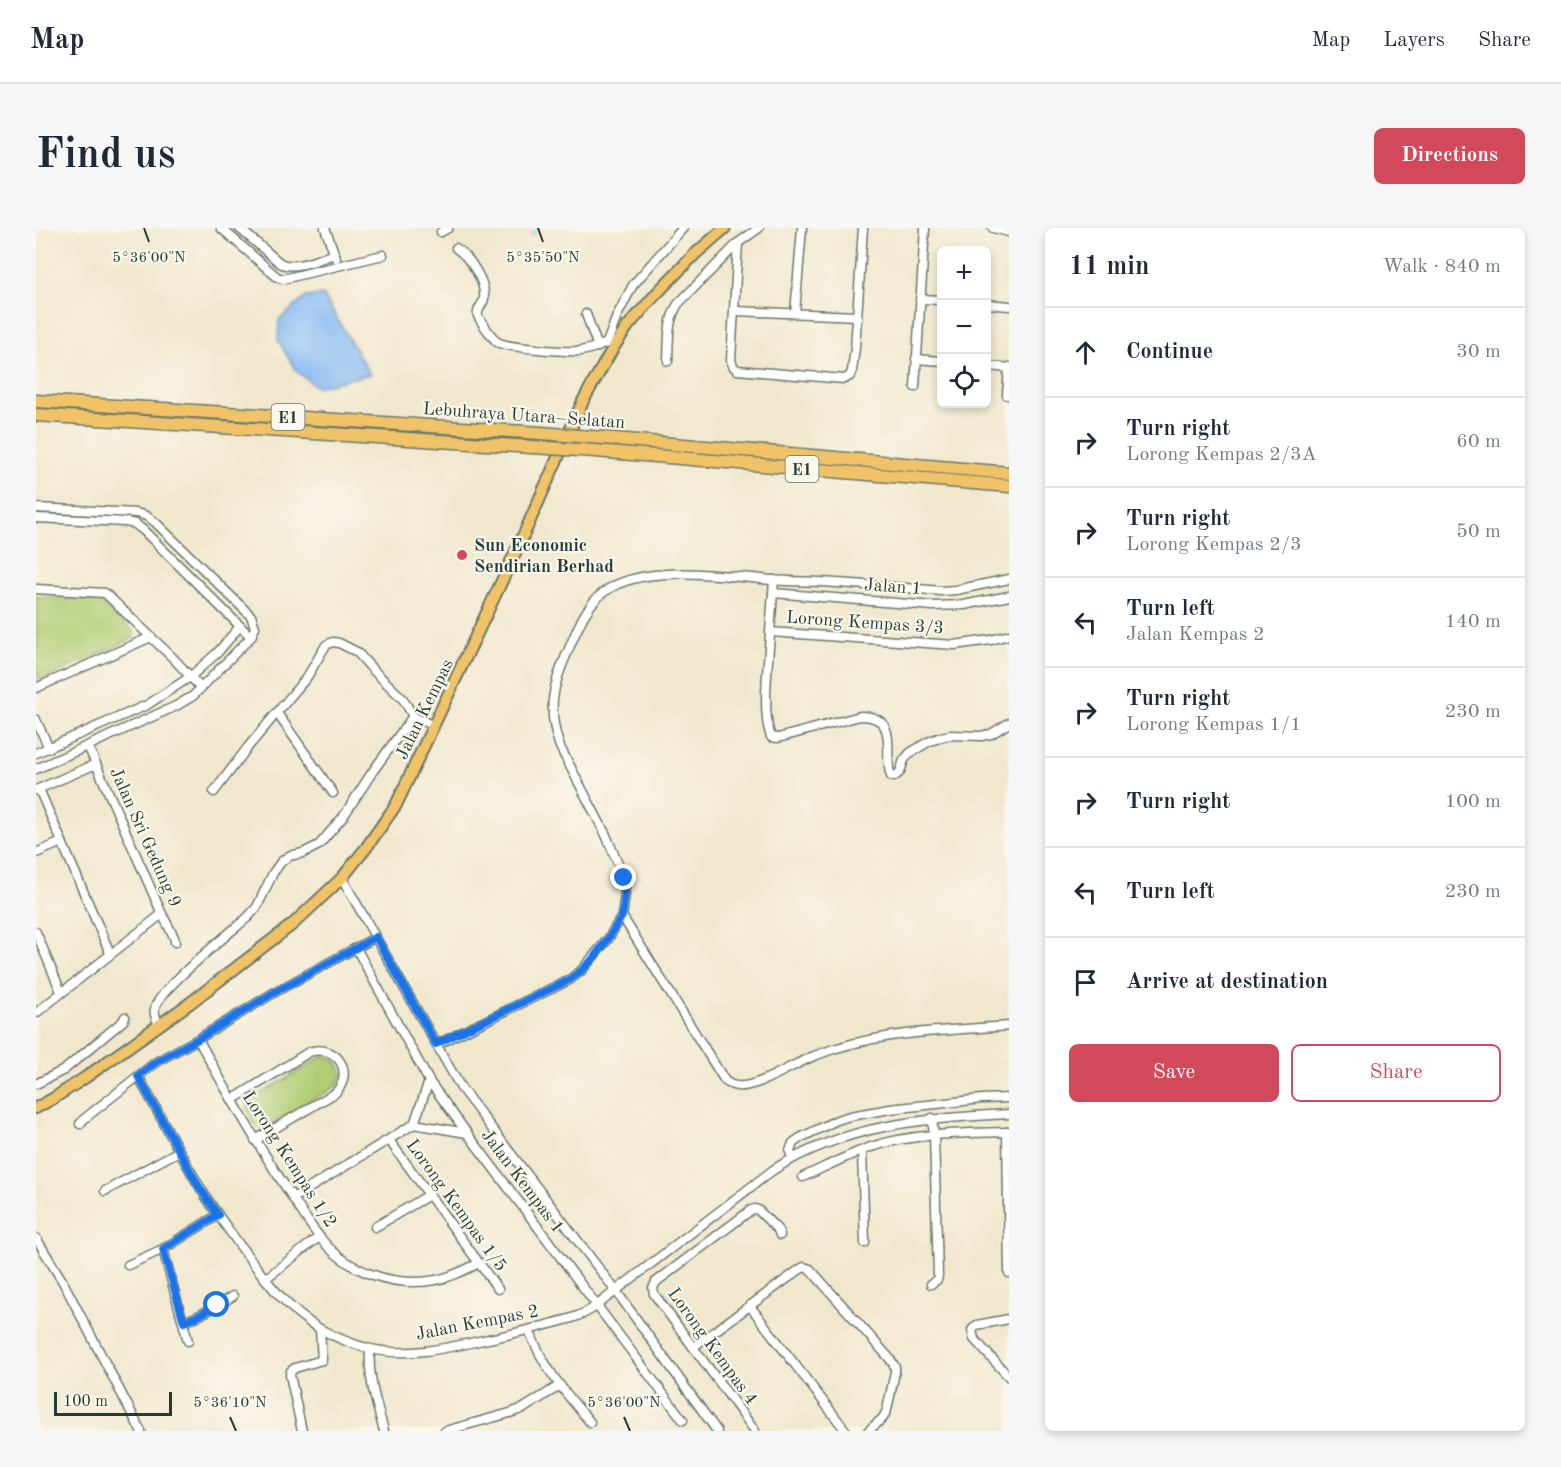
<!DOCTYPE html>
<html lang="en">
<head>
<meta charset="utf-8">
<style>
  body { margin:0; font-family:"Old Standard TT",serif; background:#f6f6f7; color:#1f2937 }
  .controls { position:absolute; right:18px; top:18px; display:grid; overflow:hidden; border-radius:9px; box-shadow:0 3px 9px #0003 }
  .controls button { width:54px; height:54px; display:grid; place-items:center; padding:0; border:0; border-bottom:2px solid #e0e1e3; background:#fff; color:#1f2937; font:30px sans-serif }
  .scale { position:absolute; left:18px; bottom:15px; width:118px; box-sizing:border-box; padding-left:6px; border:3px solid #1f3d34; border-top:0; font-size:16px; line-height:21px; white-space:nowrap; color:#1f3d34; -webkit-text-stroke:4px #fbf7ec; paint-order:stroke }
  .stop { position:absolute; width:18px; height:18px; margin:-14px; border:4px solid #1a73e8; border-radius:50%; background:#fff }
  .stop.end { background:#1a73e8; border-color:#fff; box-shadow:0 2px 6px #0008 }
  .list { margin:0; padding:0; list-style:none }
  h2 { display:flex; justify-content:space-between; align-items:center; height:78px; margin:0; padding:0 24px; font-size:26px }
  h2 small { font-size:20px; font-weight:400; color:#747a83 }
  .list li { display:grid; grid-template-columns:39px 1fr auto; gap:18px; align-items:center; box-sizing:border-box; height:90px; padding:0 24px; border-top:2px solid #e0e1e3 }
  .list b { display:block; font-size:22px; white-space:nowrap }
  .list p { margin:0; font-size:20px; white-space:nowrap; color:#747a83 }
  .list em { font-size:20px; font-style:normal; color:#747a83 }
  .actions { display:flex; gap:12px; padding:18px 24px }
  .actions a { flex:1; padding:14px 0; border:2px solid #d1495b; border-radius:9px; text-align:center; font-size:21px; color:#d1495b }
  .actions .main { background:#d1495b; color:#fff }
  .icon { flex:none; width:33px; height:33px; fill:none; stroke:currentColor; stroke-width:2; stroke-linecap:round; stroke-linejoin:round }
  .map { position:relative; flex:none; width:973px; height:1203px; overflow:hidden; border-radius:9px }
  header { display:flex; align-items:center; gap:36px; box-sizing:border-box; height:84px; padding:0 30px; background:#fff; border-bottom:2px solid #e0e1e3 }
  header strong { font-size:28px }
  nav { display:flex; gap:33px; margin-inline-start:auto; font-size:21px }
  .intro { display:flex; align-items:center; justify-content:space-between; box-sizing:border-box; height:144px; padding:0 36px }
  h1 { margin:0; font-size:42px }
  .button { padding:15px 27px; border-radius:9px; background:#d1495b; color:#fff; font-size:21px; font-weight:700 }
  main { display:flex; gap:36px; padding:0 36px }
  aside { flex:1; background:#fff; border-radius:9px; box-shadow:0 3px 9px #0003 }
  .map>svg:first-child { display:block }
  .green { fill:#b1cc72; stroke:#688453; stroke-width:1.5 }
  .water { fill:#86baf4; stroke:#527c94; stroke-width:1.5 }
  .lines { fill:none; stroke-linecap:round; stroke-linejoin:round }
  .stream { stroke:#86baf4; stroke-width:2 }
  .minor-casing { stroke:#68786a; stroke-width:11 }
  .major-casing { stroke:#68786a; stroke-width:14 }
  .highway-casing { stroke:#68786a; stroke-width:15 }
  .minor { stroke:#fff; stroke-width:8 }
  .major { stroke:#f0c369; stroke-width:10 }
  .highway { stroke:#f0c369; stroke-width:12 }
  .highway-bridge-casing { stroke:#68786a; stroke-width:15; stroke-linecap:butt }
  .highway-bridge { stroke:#f0c369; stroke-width:12 }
  .route { stroke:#1a73e8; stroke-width:8 }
  .ticks { fill:none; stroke:#1f3d34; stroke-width:2 }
  .poi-dot { fill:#d1495b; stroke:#fbf7ec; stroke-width:2 }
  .labels { text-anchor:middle; stroke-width:4.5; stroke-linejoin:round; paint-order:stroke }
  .shield { fill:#fbf7ec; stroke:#61756b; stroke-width:1.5 }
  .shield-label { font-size:16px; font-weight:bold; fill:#1f3d34 }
  .street-label { font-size:18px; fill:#1f3d34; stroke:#fbf7ec }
  .poi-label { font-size:18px; font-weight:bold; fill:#1f3d34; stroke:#fbf7ec; text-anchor:start }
  .ticks-label { font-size:15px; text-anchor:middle; fill:#1f3d34; stroke:#fbf7ec; stroke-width:4.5; stroke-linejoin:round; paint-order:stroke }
</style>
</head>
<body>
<header>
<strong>Map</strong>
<nav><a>Map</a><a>Layers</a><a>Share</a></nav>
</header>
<div class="intro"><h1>Find us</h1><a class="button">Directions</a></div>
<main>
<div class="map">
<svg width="973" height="1203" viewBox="0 0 973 1203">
  <rect width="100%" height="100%" fill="#fbf7ec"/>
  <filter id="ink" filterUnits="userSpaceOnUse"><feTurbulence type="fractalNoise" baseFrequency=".0167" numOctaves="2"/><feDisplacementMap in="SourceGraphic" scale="12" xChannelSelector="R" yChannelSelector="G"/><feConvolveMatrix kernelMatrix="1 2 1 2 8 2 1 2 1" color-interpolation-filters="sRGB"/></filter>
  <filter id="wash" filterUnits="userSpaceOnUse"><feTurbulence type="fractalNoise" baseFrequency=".008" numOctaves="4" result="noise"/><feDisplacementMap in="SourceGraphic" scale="24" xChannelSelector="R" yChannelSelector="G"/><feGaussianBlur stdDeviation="1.35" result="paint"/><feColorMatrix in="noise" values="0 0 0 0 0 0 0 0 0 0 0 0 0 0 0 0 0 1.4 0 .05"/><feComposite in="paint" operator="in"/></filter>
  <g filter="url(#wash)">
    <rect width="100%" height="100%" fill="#f1e7cd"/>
    <g class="green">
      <path d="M0 368 63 372 98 404V410L4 453 0 442Z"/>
      <path d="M287 828 300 831 307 845 302 857 227 901 220 898C215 890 209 882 213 873Z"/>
    </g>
    <path class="water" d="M287 67 334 146 281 159 260 143 242 112 243 92 270 69Z"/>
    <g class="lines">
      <path class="stream" d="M495 7 504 0"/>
    </g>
  </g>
  <g filter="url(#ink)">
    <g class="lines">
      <defs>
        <g id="minor">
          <path d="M185 0 241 49 247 51 347 27"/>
          <path d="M203 0 244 35C258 43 284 30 299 26"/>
          <path d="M289 0 300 30"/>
          <path d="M957 0 973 4"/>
          <path d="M405 4 412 0"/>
          <path d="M702 15 695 132 697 138 701 142 808 151 814 148 816 143 819 120 827 0"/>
          <path d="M420 20C434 30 450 53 448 71 447 77 440 81 442 88 444 93 457 110 461 114 471 120 531 124 544 123 553 122 562 118 571 115L581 88 597 57 647 0"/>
          <path d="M884 71 906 72"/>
          <path d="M951 76 973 78"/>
          <path d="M699 83 821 88"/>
          <path d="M759 85 766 0"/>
          <path d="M550 86 562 119"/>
          <path d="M880 131 906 133"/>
          <path d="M632 133C633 113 631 93 642 76L702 15 723 0"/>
          <path d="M951 138 973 140"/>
          <path d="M879 159 889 0"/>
          <path d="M971 167 973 139"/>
          <path d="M0 280 100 285 110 288 119 294 215 388 219 399 215 409 157 468 140 478 0 541"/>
          <path d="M0 290 90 294 99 296 107 302 215 409"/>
          <path d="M738 352 734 404 918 417 955 412 973 407"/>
          <path d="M0 361 69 365 137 430 165 460"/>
          <path d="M737 365 897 378 928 377 973 368"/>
          <path d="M734 404C733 431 725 485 735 509L742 510 824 488C866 488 846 526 855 548L858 549 864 544 868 532 874 525 892 514 905 509 914 507 945 508 955 506 973 495"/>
          <path d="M0 460 115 409"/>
          <path d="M241 485 297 565"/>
          <path d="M0 492 13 520"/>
          <path d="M52 518 126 686 138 709 139 714"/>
          <path d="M0 525 111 477 154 449 182 424 204 398"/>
          <path d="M3 561 74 725"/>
          <path d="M0 562 60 536"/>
          <path d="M178 564 212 519 271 449 290 417 297 414 303 415 321 424 337 442 367 471 377 488 398 498"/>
          <path d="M0 625 26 614"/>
          <path d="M306 650 425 860 580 1063 681 1203"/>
          <path d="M586 688 689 853C692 855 697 858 701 858 720 861 759 835 778 828 840 803 907 803 973 798"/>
          <path d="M0 704 25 764"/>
          <path d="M320 720 393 853 431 905 647 1192"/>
          <path d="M0 785 126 686"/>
          <path d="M123 797C121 792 117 786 119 780 122 762 195 704 212 689L221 679 237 645 245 634 253 628 267 625 283 617 307 589 337 543 377 488"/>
          <path d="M162 811C187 857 213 902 241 946 255 966 267 988 282 1007 309 1043 356 1060 400 1052 416 1049 429 1042 443 1035"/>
          <path d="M400 817 533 752 545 743 572 711 586 688 589 666 588 650 570 607 524 519C511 482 516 458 532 423 542 399 551 373 574 360 616 336 690 348 736 352 758 354 779 353 800 355 835 357 870 360 905 363L920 362 973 351"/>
          <path d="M102 848C122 884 141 920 162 956 176 980 194 1004 211 1027 231 1054 254 1084 284 1101 299 1109 318 1117 335 1121 371 1129 407 1121 443 1113 467 1108 490 1103 514 1096 530 1092 547 1088 560 1078L737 942C810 896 889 890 973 886"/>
          <path d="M0 856 28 842 87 793 89 789"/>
          <path d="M196 872 273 824C302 815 319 846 299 865L219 912"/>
          <path d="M44 896 48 891 120 834 162 811 239 764 340 709"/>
          <path d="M378 896 431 905"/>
          <path d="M971 904 973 1045"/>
          <path d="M353 912 462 1061"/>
          <path d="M826 923 829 1015"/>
          <path d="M756 930 754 923 757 915 764 910 801 892 814 888 854 881 946 871 973 870"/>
          <path d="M767 949C789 939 812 927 835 919 878 905 928 905 973 904"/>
          <path d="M69 963 143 923"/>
          <path d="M257 970 378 896 393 853"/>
          <path d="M339 999 393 967"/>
          <path d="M0 1010 27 1054 105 1203"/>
          <path d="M127 1021 152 1113"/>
          <path d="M92 1037 127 1021 182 987"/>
          <path d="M229 1051 283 1009"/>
          <path d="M895 1056 901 1052 902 1048 898 907 896 890"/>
          <path d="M714 1078 810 1203"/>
          <path d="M973 1091 941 1097 936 1102 938 1111 973 1149"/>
          <path d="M148 1094 164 1087 197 1068"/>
          <path d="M493 1102C508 1141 528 1163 554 1194"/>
          <path d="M657 1119 763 1042 768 1039 774 1041 854 1131 859 1139V1144L851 1182 847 1190 832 1203"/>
          <path d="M334 1121C332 1151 340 1174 348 1203"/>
          <path d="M266 1203 254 1147 255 1143 259 1140 286 1132 284 1101"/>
          <path d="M409 1203 474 1185 488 1180 523 1158"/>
          <path d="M719 1203 618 1066 617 1060 620 1054 715 982 719 981 722 982 742 1002 744 1007"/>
        </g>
        <path id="major" d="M0 880 18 870 50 849 154 775 257 696 306 650 330 620 360 577 488 306 547 173 577 120 592 98 621 65 658 27 689 0"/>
        <g id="highway">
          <path d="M0 173 505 205"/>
          <path d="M0 187 496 219"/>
          <path d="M567 210 973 245"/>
          <path d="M560 223 973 258"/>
        </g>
      </defs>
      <use href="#minor" class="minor-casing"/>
      <use href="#major" class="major-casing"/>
      <use href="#highway" class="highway-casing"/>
      <use href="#minor" class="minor"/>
      <use href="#major" class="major"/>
      <use href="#highway" class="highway"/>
      <defs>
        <g id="highway-bridge">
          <path d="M505 205 567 210"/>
          <path d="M496 219 560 223"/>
        </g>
      </defs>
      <use href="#highway-bridge" class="highway-bridge-casing"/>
      <use href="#highway-bridge" class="highway-bridge"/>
    </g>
  </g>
  <g class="lines" filter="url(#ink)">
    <path class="route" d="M181 1077 164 1087 148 1094 127 1021 182 987 162 957 102 848 120 834 162 811 239 764 340 709 400 816 533 752 545 743 556 732 572 711 586 688 589 666 588 650"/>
  </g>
  <path class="ticks" d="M108 0 113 14M502 0 507 14M194 1189 200 1203M588 1189 594 1203"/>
  <circle class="poi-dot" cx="426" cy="327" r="6"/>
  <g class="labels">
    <g class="shield">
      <rect x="235.5" y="176" width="33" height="26" rx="4.5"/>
      <rect x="749.5" y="228" width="33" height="26" rx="4.5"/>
    </g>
    <g class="shield-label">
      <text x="252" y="195">E1</text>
      <text x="766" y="247">E1</text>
    </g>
    <g class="street-label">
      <text transform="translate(488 187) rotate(4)" y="6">Lebuhraya Utara–Selatan</text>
      <text transform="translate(857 358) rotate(4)" y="6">Jalan 1</text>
      <text transform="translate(829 394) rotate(4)" y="6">Lorong Kempas 3/3</text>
      <text transform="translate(388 481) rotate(-64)" y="6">Jalan Kempas</text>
      <text transform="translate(110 609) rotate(66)" y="6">Jalan Sri Gedung 9</text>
      <text transform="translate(254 931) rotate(57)" y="6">Lorong Kempas 1/2</text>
      <text transform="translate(487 953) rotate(53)" y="6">Jalan Kempas 1</text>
      <text transform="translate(421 977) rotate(54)" y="6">Lorong Kempas 1/5</text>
      <text transform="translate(441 1094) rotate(-11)" y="6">Jalan Kempas 2</text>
      <text transform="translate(677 1118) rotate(54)" y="6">Lorong Kempas 4</text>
    </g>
    <g class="poi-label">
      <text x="438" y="323">Sun Economic<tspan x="438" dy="21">Sendirian Berhad</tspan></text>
    </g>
  </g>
  <g class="ticks-label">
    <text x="113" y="34">5°36'00"N</text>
    <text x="507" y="34">5°35'50"N</text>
    <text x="194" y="1179">5°36'10"N</text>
    <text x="588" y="1179">5°36'00"N</text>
  </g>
</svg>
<div class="controls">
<button>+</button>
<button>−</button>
<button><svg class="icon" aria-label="locate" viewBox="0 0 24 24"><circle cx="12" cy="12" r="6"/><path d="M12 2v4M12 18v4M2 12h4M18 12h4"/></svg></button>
</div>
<div class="scale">100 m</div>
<div class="stop" style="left:181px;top:1077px"></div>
<div class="stop end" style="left:588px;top:650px"></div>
</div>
<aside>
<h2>11 min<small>Walk · 840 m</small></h2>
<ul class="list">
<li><svg class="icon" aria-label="ahead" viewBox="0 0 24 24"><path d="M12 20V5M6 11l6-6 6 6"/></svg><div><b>Continue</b></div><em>30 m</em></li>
<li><svg class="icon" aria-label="right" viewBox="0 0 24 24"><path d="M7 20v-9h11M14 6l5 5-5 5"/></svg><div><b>Turn right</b><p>Lorong Kempas 2/3A</p></div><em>60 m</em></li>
<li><svg class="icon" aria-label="right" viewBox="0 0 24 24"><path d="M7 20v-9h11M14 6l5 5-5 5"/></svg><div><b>Turn right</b><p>Lorong Kempas 2/3</p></div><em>50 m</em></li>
<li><svg class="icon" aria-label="left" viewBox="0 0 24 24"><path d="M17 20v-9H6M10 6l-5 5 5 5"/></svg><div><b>Turn left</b><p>Jalan Kempas 2</p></div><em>140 m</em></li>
<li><svg class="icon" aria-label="right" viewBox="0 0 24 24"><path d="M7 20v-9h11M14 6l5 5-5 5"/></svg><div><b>Turn right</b><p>Lorong Kempas 1/1</p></div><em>230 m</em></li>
<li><svg class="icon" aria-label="right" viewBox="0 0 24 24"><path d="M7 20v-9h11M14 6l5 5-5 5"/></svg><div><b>Turn right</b></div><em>100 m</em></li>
<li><svg class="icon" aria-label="left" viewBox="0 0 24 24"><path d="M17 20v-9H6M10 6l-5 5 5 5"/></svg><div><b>Turn left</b></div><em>230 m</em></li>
<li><svg class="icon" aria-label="arrive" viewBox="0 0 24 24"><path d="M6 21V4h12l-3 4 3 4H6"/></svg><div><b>Arrive at destination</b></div></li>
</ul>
<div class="actions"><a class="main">Save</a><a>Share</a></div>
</aside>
</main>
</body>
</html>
